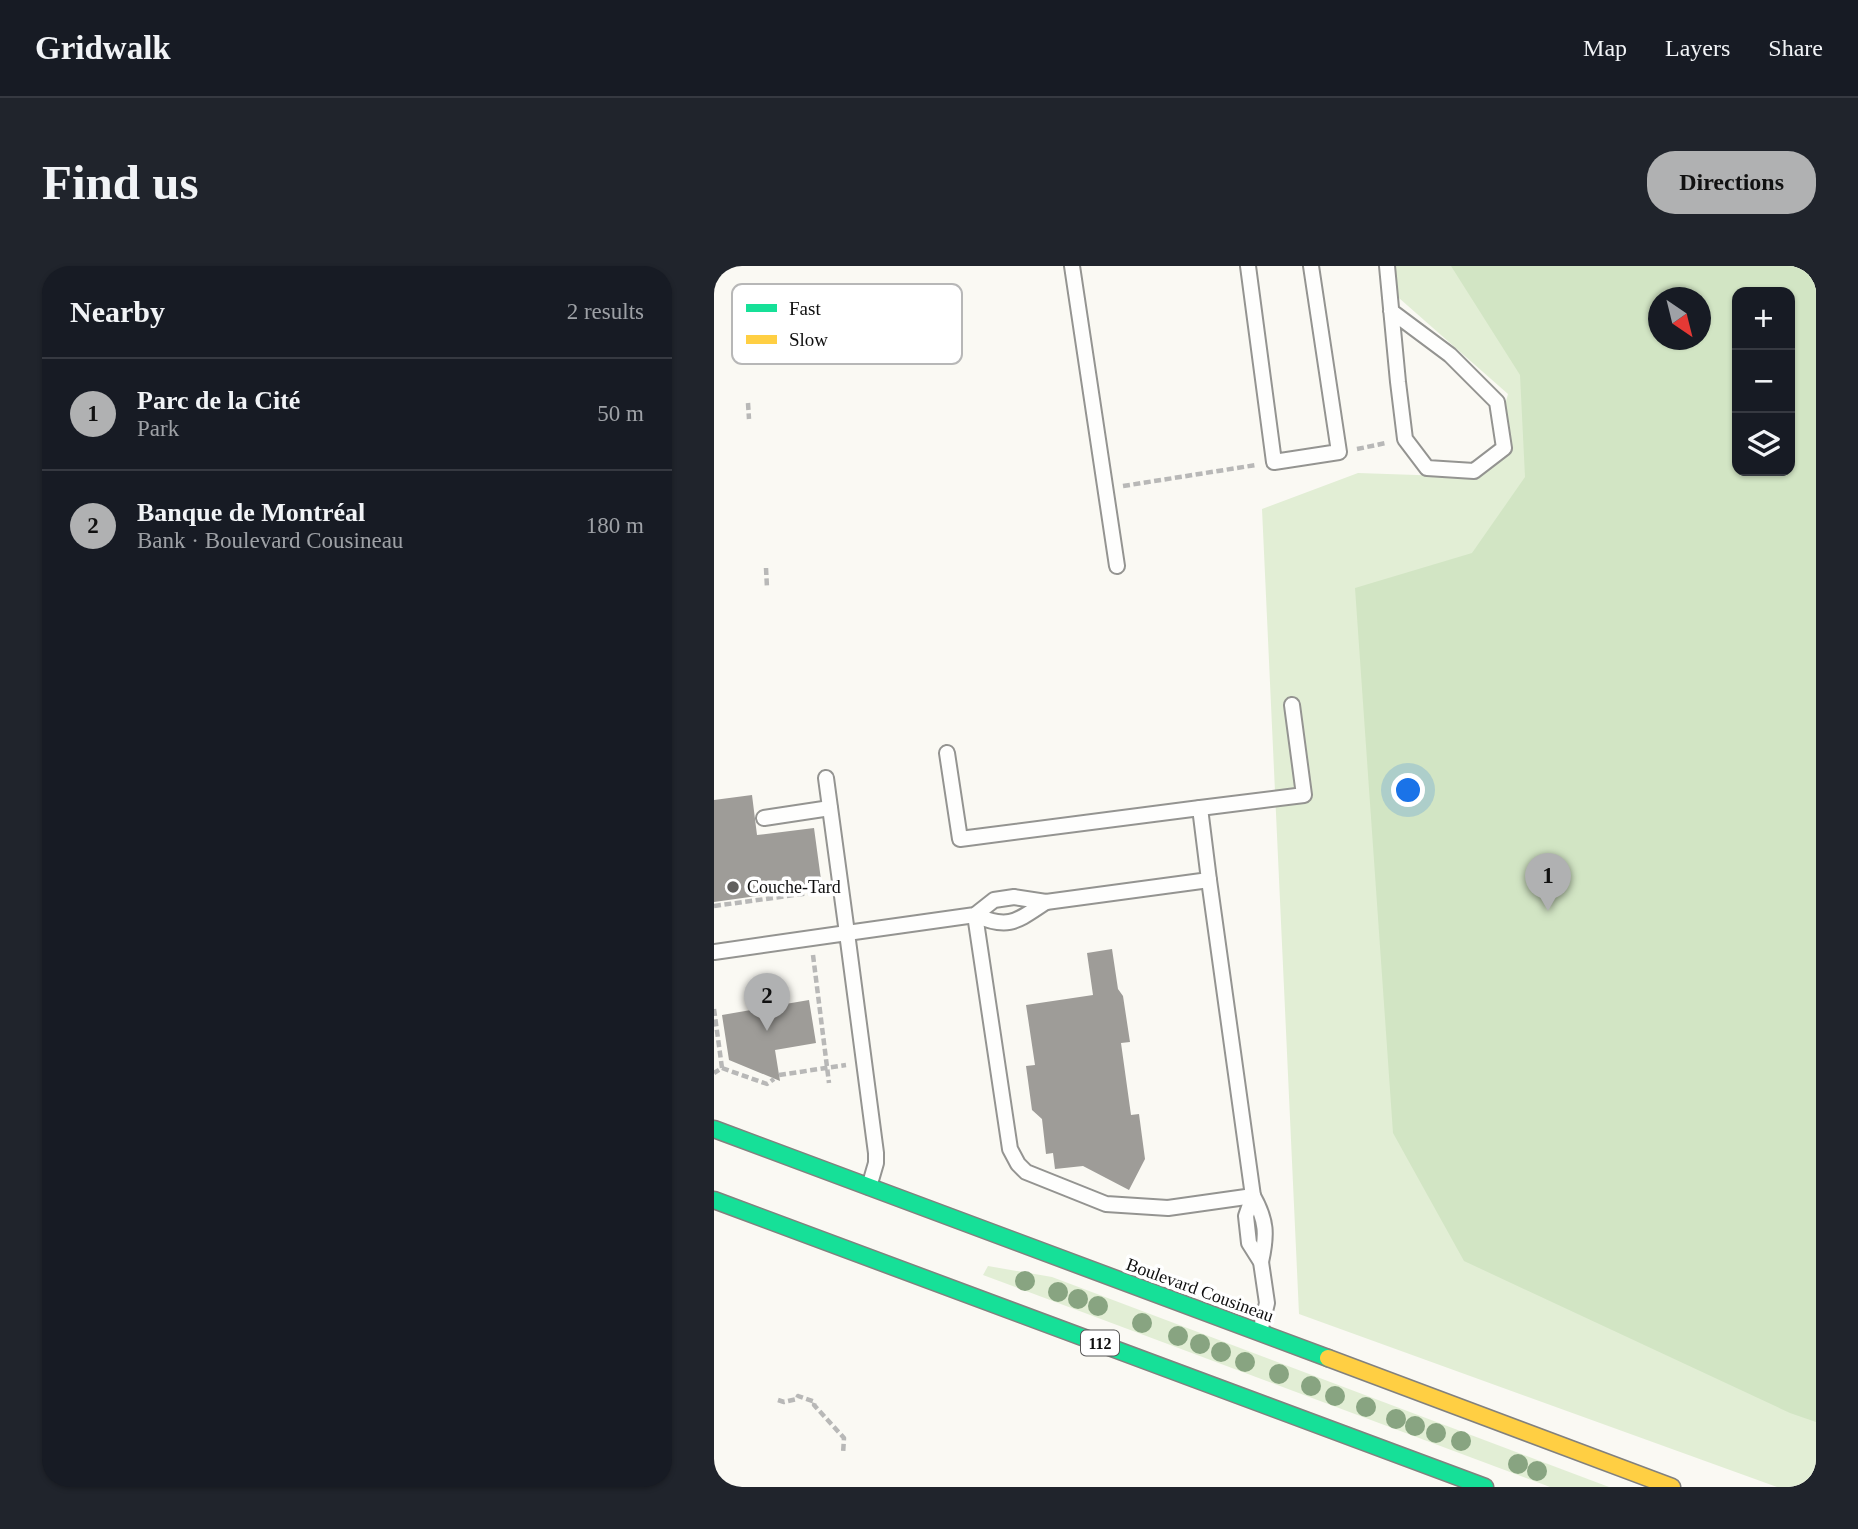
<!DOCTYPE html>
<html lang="en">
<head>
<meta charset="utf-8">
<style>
  body { margin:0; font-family:Georgia,serif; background:#20242c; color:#f1f3f6 }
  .controls { position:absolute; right:21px; top:21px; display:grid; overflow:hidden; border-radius:14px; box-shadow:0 2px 5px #0004 }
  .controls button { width:63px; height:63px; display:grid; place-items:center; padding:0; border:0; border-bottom:2px solid #363941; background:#171b24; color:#f1f3f6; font:35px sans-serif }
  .compass { position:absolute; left:934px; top:21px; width:63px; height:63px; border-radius:50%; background:#171b24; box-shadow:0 2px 5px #0004; rotate:145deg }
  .you { position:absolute; left:695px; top:525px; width:24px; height:24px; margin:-18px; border:5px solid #fff; border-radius:50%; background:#1a73e8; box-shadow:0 0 0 10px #1a73e833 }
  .badge { display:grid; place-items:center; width:46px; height:46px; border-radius:50%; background:#b0b1b2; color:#111; font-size:23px; font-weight:700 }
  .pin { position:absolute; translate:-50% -58px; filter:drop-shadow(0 2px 4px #0008) }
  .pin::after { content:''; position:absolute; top:37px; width:24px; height:21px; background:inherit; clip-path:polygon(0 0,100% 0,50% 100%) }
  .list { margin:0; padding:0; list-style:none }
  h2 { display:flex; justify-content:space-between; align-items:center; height:91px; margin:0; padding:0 28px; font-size:30px }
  h2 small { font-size:23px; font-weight:400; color:#9ea1a6 }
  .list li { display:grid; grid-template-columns:46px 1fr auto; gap:21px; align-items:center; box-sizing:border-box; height:112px; padding:0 28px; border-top:2px solid #363941 }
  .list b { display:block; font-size:26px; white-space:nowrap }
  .list p { margin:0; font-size:23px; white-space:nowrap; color:#9ea1a6 }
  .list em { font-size:23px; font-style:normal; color:#9ea1a6 }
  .icon { flex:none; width:38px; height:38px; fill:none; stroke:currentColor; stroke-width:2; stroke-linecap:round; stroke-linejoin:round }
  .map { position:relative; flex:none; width:1102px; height:1221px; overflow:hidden; border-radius:28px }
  header { display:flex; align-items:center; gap:42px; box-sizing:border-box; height:98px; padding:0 35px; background:#171b24; border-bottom:2px solid #363941 }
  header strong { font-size:33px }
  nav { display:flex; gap:38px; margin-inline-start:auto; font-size:24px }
  .intro { display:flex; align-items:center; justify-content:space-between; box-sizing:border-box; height:168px; padding:0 42px }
  h1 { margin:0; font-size:49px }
  .button { padding:18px 32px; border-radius:28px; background:#b0b1b2; color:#111; font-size:24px; font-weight:700 }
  main { display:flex; gap:42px; padding:0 42px }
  aside { flex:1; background:#171b24; border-radius:28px; box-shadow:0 2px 5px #0004 }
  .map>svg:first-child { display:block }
  .green { fill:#e2eed5; fill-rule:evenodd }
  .forest { fill:#d2e5c4; fill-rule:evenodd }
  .building { fill:#9e9c98 }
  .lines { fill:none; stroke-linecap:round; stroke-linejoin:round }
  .lane-casing { stroke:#949491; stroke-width:18 }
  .fast-casing { stroke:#82817e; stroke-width:19 }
  .slow-casing { stroke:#82817e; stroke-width:19 }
  .path { stroke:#b8b8b7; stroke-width:4.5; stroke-dasharray:7 3.5; stroke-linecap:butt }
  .lane { stroke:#fefefd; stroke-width:14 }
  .fast { stroke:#16e098; stroke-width:16 }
  .slow { stroke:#ffcf43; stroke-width:16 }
  .tree { fill:#88a481 }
  .poi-dot { fill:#61605e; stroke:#fff; stroke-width:2.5 }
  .labels { text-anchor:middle; stroke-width:7; stroke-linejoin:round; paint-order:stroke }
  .shield { fill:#fff; stroke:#565656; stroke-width:2 }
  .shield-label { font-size:16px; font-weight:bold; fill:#0e0e0e }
  .poi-label { font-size:18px; fill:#0e0e0e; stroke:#fff; text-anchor:start }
  .street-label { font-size:18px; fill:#0e0e0e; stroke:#fff }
  .key { fill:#fff; stroke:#b7b7b7; stroke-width:2 }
  .key-label { font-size:19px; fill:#0e0e0e }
</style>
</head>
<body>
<header>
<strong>Gridwalk</strong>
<nav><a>Map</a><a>Layers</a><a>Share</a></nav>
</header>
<div class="intro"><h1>Find us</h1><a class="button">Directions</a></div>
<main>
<aside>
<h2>Nearby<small>2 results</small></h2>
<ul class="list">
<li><span class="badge">1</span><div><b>Parc de la Cité</b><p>Park</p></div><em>50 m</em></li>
<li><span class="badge">2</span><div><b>Banque de Montréal</b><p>Bank · Boulevard Cousineau</p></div><em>180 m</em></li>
</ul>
</aside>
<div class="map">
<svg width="1102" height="1221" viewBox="0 0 1102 1221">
  <rect width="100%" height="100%" fill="#faf9f3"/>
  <g class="green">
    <path d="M668 0H1102V1221H1063L585 1048 548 243 644 207 732 210 776 195 794 128 677 25ZM1023 26H1076V205H1023ZM945 32H987V74H945Z"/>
    <path d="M274 1000 338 1011 895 1221H836L269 1009Z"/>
  </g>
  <path class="forest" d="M737 0H1102V1156L1076 1147 750 995 679 867 641 322 758 287 811 211 806 109ZM1023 26H1076V205H1023ZM945 32H987V74H945Z"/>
  <g class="building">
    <path d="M38 529 43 569 100 562 108 621 0 636V534Z"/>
    <path d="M398 683 404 723 409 730 416 776 407 777 417 849 425 848 431 893 415 924 369 900 341 903 339 887 332 888 328 853 318 844 312 800 321 799 312 739 379 729 373 687Z"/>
    <path d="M95 734 102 777 61 784 66 815 15 794 8 749Z"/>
  </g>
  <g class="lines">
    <defs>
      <g id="lane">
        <path d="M358 0 403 300"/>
        <path d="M534 0 560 196 625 186 597 0"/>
        <path d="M673 0 684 116 691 173 713 202 760 205 790 182 783 136 736 89 677 45"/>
        <path d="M112 512 133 667 261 649 280 634 300 631 332 636 495 614 486 542 246 573 233 487"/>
        <path d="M486 542 590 529 578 439"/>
        <path d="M50 552 116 542"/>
        <path d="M495 614 539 930C553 955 553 969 547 996"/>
        <path d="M261 649 296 883 304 898 312 906 392 938 454 942 539 930"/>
        <path d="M261 649C295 664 303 655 332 636"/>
        <path d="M0 686 133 667 162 887V897L155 921"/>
        <path d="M539 930 532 950 535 977 547 996 553 1037 546 1066"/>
      </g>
      <g id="fast">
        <path d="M0 863 614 1092"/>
        <path d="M0 934 771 1221"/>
      </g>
      <path id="slow" d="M614 1092 958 1221"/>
    </defs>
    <use href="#lane" class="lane-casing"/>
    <use href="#fast" class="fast-casing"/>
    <use href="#slow" class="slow-casing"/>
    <g class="path">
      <path d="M34 137 35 153"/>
      <path d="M643 183 672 177"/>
      <path d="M409 220 542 199"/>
      <path d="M52 302 53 322"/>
      <path d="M0 640 110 625"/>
      <path d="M99 689 115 817"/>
      <path d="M0 743 8 802 0 807"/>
      <path d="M8 802 53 818 60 813"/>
      <path d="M65 809 132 799"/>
      <path d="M64 1134 70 1136 83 1133 84 1130 101 1136 100 1139 130 1172 129 1188"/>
    </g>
    <use href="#lane" class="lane"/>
    <use href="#fast" class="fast"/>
    <use href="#slow" class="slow"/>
  </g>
  <g class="tree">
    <circle cx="311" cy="1015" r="10"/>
    <circle cx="344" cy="1026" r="10"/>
    <circle cx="364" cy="1033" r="10"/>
    <circle cx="384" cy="1040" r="10"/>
    <circle cx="428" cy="1057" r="10"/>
    <circle cx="464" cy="1070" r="10"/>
    <circle cx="486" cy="1078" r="10"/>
    <circle cx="507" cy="1086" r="10"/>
    <circle cx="531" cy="1096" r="10"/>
    <circle cx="565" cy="1108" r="10"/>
    <circle cx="597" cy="1120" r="10"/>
    <circle cx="621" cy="1130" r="10"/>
    <circle cx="652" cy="1141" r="10"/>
    <circle cx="682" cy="1153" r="10"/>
    <circle cx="701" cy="1160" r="10"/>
    <circle cx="722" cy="1167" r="10"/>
    <circle cx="747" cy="1175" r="10"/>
    <circle cx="804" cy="1198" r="10"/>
    <circle cx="823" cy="1205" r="10"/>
  </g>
  <circle class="poi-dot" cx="19" cy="621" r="7"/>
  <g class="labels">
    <rect class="shield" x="367" y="1064.5" width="38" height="25" rx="5"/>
    <g class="shield-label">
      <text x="386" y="1083">112</text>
    </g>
    <g class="poi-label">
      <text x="33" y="627">Couche-Tard</text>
    </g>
    <g class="street-label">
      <text transform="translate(486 1024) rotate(20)" y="6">Boulevard Cousineau</text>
    </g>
  </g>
  <rect x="18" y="18" width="230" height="80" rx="10" class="key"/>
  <rect x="32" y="38" width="31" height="8" fill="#16e098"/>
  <rect x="32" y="69" width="31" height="9" fill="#ffcf43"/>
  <g class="key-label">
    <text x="75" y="49">Fast</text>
    <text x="75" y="80">Slow</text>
  </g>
</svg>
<div class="controls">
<button>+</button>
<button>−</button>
<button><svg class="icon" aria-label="layers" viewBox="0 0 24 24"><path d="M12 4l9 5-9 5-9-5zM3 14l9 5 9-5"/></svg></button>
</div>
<svg class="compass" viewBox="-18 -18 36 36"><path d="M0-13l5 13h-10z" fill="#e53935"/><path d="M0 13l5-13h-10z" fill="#9ea1a6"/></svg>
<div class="you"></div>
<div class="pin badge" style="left:834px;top:645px">1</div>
<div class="pin badge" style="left:53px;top:765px">2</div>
</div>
</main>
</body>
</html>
